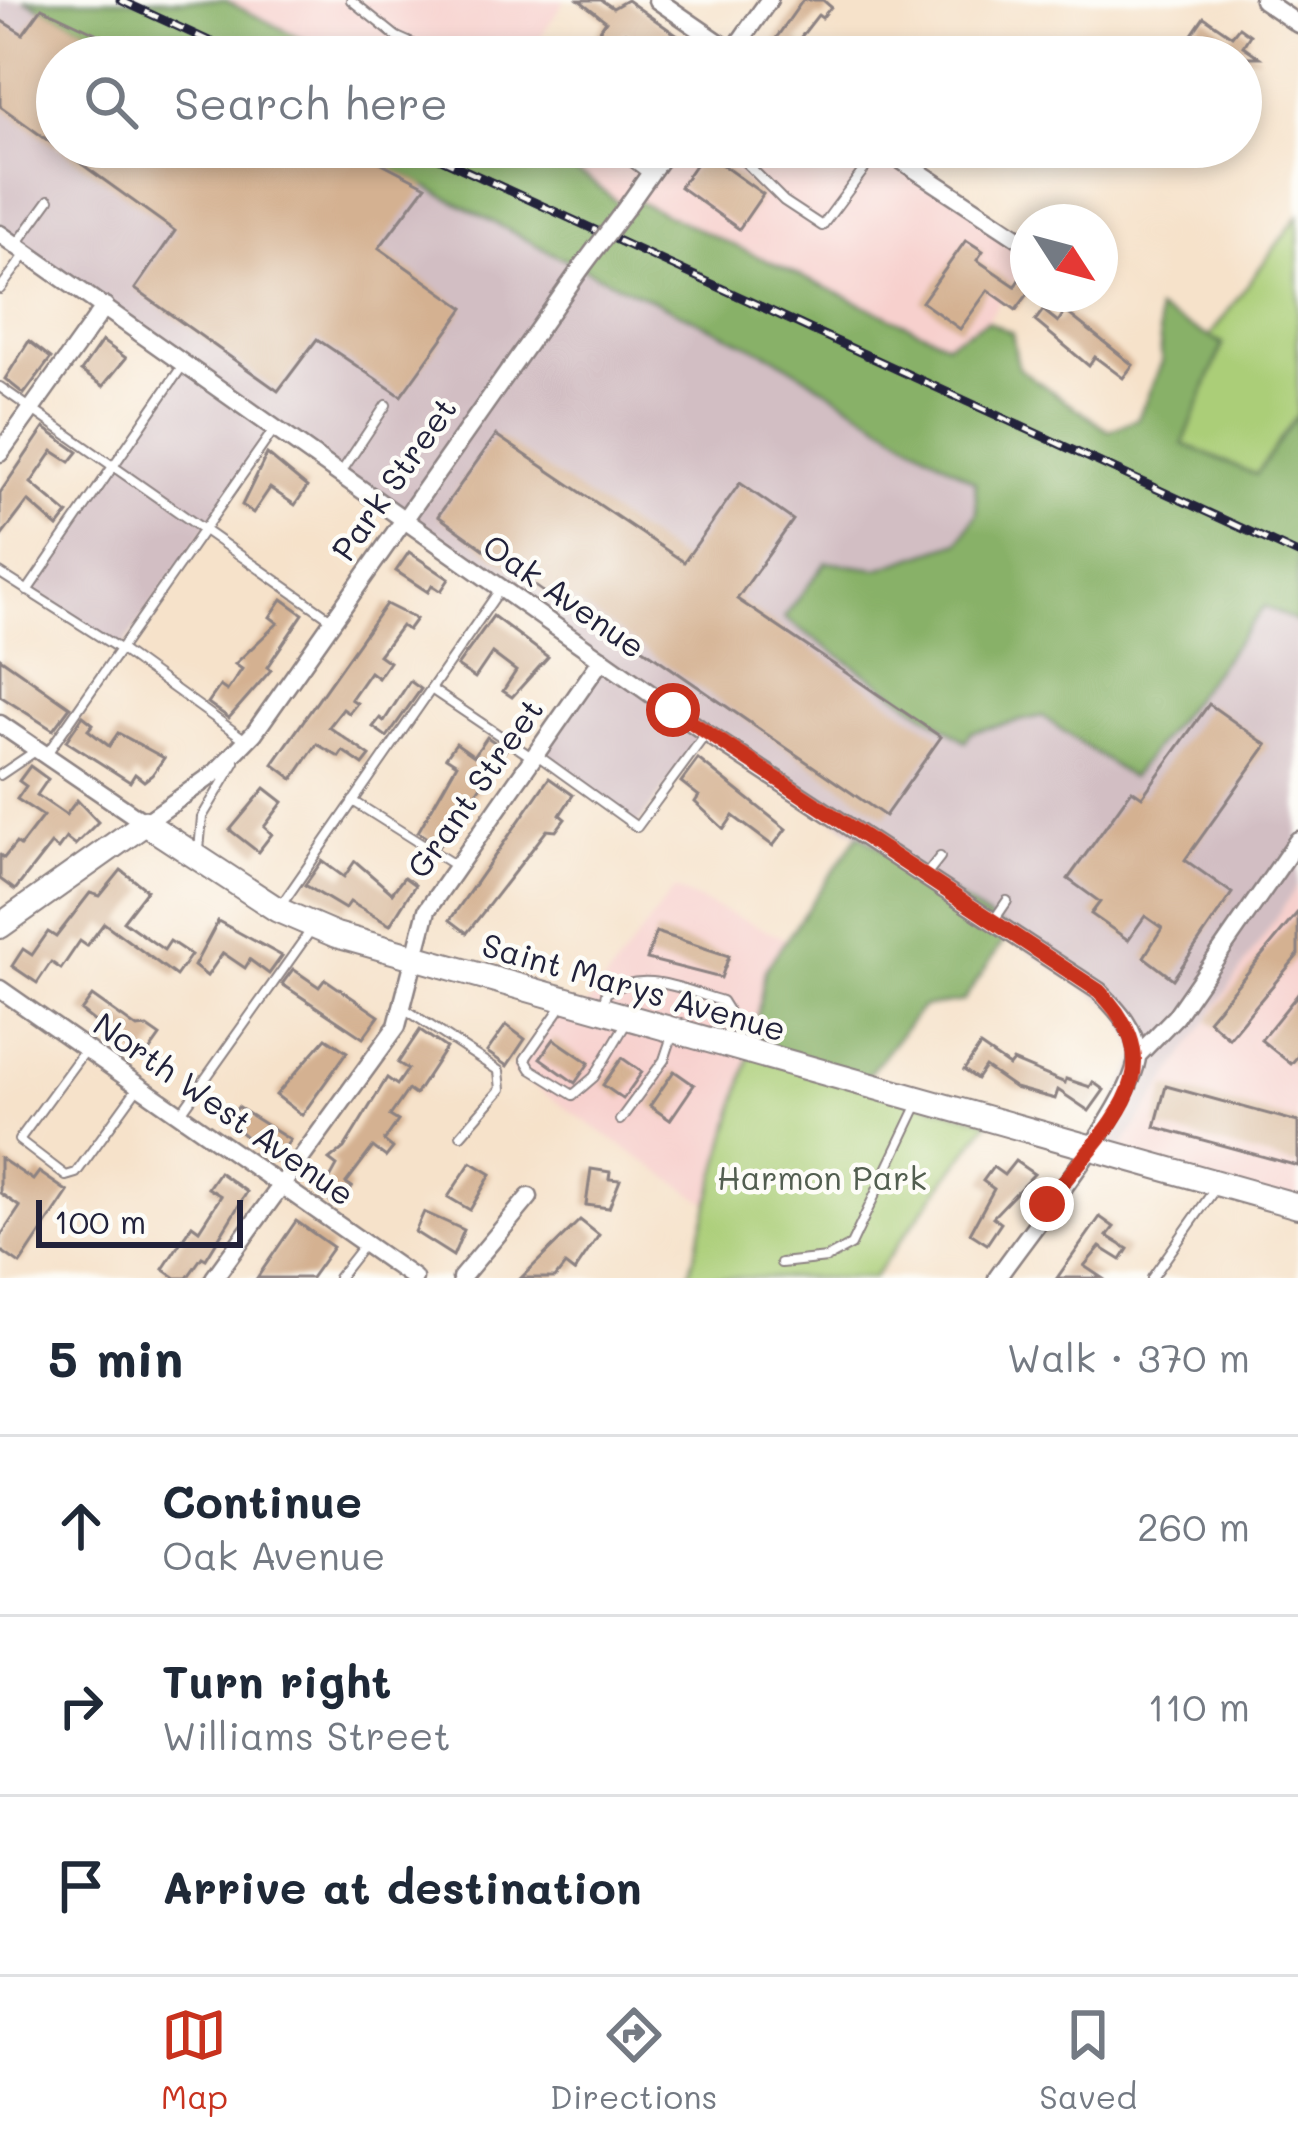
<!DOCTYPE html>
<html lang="en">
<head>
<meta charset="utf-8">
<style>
  body { margin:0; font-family:Mali,sans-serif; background:#f6f6f7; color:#1f2937 }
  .compass { position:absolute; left:1010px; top:204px; width:108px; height:108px; border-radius:50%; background:#fff; box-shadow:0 6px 18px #0003; rotate:126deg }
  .scale { position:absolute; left:36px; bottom:30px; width:207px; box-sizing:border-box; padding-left:12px; border:6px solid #22223b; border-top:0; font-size:33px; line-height:42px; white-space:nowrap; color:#22223b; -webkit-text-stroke:9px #fdfcf7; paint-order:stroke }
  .stop { position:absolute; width:36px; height:36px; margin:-27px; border:9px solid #c8321e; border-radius:50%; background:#fff }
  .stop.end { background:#c8321e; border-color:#fff; box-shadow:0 3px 12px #0008 }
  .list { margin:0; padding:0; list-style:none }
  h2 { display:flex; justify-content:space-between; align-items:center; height:156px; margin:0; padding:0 48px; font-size:51px }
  h2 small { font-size:39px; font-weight:400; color:#747a83 }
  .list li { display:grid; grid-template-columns:78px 1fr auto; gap:36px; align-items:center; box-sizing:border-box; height:180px; padding:0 48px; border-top:3px solid #e0e1e3 }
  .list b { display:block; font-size:45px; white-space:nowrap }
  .list p { margin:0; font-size:39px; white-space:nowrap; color:#747a83 }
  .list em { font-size:39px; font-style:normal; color:#747a83 }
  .icon { flex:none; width:66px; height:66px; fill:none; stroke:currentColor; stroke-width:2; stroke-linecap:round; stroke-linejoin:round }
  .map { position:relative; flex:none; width:1298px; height:1278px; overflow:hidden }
  .search { position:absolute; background:#fff; box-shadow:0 6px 18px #0003; left:36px; right:36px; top:36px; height:132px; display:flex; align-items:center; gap:30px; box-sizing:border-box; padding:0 42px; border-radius:66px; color:#747a83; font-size:45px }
  .sheet { height:696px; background:#fff }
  nav { display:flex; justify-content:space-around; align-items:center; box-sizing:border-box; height:168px; border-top:3px solid #e0e1e3; background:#fff; font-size:33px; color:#747a83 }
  nav a { display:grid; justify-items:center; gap:6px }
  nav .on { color:#c8321e }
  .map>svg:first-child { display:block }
  .built { fill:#f7d0cd }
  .industrial { fill:#d2bec3 }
  .green { fill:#abce78; stroke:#66785a; stroke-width:3 }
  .forest { fill:#88b168; stroke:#556a52; stroke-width:3 }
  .building { fill:#d4b191 }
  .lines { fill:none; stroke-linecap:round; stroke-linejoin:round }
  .service-casing { stroke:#8c8282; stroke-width:12 }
  .minor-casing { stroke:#8c8282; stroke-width:21 }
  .secondary-casing { stroke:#8c8282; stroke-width:28 }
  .service { stroke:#fff; stroke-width:8 }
  .minor { stroke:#fff; stroke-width:16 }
  .secondary { stroke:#fff; stroke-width:24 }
  .rail-casing { stroke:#22223b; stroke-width:9 }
  .rail { stroke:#fdfcf7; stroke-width:4.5; stroke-dasharray:14; stroke-linecap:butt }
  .minor-bridge-casing { stroke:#8c8282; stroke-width:21; stroke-linecap:butt }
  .minor-bridge { stroke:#fff; stroke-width:16 }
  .route { stroke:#c8321e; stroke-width:15 }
  .labels { text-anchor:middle; stroke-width:9; stroke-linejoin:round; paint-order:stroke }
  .street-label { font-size:33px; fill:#22223b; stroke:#fdfcf7 }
  .park-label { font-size:33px; fill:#525e50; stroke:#fdfcf7 }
</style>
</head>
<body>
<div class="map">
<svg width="1298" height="1278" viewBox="0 0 1298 1278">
  <rect width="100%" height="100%" fill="#fdfcf7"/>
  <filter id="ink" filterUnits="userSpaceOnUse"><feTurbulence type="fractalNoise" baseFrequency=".00833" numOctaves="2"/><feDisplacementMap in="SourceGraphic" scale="24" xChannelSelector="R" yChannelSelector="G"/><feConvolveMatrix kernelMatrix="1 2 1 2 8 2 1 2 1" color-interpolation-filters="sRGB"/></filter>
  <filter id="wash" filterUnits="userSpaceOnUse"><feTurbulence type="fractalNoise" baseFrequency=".004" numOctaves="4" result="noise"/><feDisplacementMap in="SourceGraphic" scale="48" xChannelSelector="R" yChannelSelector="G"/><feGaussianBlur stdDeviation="2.7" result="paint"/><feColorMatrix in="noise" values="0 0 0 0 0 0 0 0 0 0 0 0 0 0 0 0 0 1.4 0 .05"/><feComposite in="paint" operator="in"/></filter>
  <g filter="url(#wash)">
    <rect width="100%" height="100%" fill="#f6e2ca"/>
    <g class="built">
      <path d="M224 0H565L531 52 536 57H339Z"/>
      <path d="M524 147H612L649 174 669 147H881L1028 244V260L987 321 947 344 652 208 632 200 626 208 587 178Z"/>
      <path d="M1298 885V1206L1116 1156Z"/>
      <path d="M674 889 786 939 764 970 750 1054 708 1204 511 1071 559 1000 586 1007Z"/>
    </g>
    <path class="industrial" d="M0 0H24L147 57H57V147H351L567 261 773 356 975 482 977 513 959 542 878 569 826 562 965 740 971 732 1042 716 1131 777 1265 605 1298 623V885L1116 1156 1090 1149 1138 1055 1120 1012 706 733 637 826 536 754 602 660 275 429 121 650 27 591 184 364 0 234Z"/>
    <g class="green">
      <path d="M1298 216V414L1256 475 1182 444 1223 345 1209 337Z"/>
      <path d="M750 1054 989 1121 873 1278H688Z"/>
    </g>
    <g class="forest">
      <path d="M24 0H224L339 57H147Z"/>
      <path d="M351 147H524L587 178 625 208 632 199 652 208 947 343 987 321 1012 333 1018 368 1109 431 1138 418 1162 362 1157 310 1223 344 1183 444 1256 475 1298 414V623L1265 606 1131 778 1042 716 971 732 965 741 784 618 826 562 878 569 959 542 977 513 975 482 773 356 567 261Z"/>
      <path d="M859 834 1010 932 963 1001 922 1007 860 1085 751 1054 765 970Z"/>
    </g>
    <g id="blocks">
      <g class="building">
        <path d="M579 0H601L613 8 627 0 678 36 672 44 688 57H661L625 32 603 57H581L606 21Z"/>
        <path d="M803 0H823L831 7 822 18 818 15 797 42 819 57H776L767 51Z"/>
        <path d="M42 8 147 57H57V147L0 106V20L23 34Z"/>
        <path d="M1204 17 1232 36 1239 27 1250 35 1243 46 1259 57H1213L1188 40Z"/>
        <path d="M58 147H351L426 186 379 248 464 308 401 396 317 339 278 391 135 289 175 231Z"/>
        <path d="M704 152 763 194 739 229 680 187Z"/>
        <path d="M966 240 983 251 977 260 1015 286 1020 278 1028 283V294L1016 310 988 290 960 329 922 302Z"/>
        <path d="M1043 310 1058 322 1065 311 1133 365 1123 378 1095 357 1089 366 1035 321Z"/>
        <path d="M29 341 51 358 24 394 5 379Z"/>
        <path d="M102 341 126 358 103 386 81 371Z"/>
        <path d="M44 428 78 452 70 462 53 451 31 483 68 514 58 527 28 501 0 538V493Z"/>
        <path d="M496 435 684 562 740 483 793 520 737 599 941 737 885 816 571 599 564 607 438 516Z"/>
        <path d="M267 454 307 487 295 505 270 488 253 513 242 505Z"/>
        <path d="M409 552 449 579 441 591 432 585 428 592 396 571Z"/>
        <path d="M282 599 303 614 267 667 271 670 229 718 208 703 220 686 227 691 242 669 235 664 278 623 270 617Z"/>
        <path d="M386 604 416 619 408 630 401 626 379 655 389 662 378 678 370 672 351 699 357 703 349 713 343 709 329 727 370 756 363 765 343 751 339 757 317 744 293 779 273 764Z"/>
        <path d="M493 616 548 657 512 697 503 691 516 671 492 653 475 678 457 666Z"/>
        <path d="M0 658 70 707 53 730 0 696Z"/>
        <path d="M410 681 421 689 387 737 373 727 380 718 384 721Z"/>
        <path d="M1209 704 1267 745 1185 860 1232 893 1173 979 1144 957 1162 928 1145 916 1128 940 1091 914 1100 902 1068 879 1132 790 1142 797Z"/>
        <path d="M83 716 93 724 88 730 109 746 118 733 164 758 152 775 144 781 135 774 130 782 66 741Z"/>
        <path d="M487 737 506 750 439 846 418 832 457 764 446 757 456 743 474 756Z"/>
        <path d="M698 759 786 829 773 846 733 816 724 829 695 802 699 796 681 782Z"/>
        <path d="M30 766 48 779 37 795 66 815 77 800 98 822 75 845 66 838 58 849 51 844 15 890 0 879V855L4 858 16 843 20 846 43 816 17 799 26 786 19 781Z"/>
        <path d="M549 778 573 795 560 815 565 819 556 831 547 830 467 933 450 920Z"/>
        <path d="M265 788 283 802 264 827 272 834 258 852 230 830Z"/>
        <path d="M322 861 344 877 355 861 392 893 404 877 415 885 390 925 350 902 345 909 305 885Z"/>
        <path d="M121 870 147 890 123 921 164 950 170 941 191 955 176 976 104 923 87 946 80 941 61 969 51 962 37 983 12 966 23 949 32 955 48 932 56 937 90 893 100 896Z"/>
        <path d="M1298 912V955L1229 1038 1208 1020Z"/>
        <path d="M218 921 282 956 269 974 250 960 245 968 223 953 207 976 194 966Z"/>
        <path d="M656 932 729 956 721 978 647 959Z"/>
        <path d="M293 969 319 987 325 979 379 1016 363 1038 282 984Z"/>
        <path d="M1298 994V1056L1291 1064 1261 1040Z"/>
        <path d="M92 996 137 1028 147 1027 160 1036 143 1060 81 1011Z"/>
        <path d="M506 1025 525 1039 507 1066 487 1052Z"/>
        <path d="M420 1030 446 1048 415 1095 408 1090 390 1116 398 1121 384 1141 393 1148 386 1157 373 1147 346 1183 352 1187 341 1202 335 1197 331 1202 321 1195 337 1166 329 1160 344 1148 387 1078 397 1085 408 1069 398 1063Z"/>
        <path d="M326 1038 347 1052 302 1115 276 1095Z"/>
        <path d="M554 1039 589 1063 575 1083 540 1058Z"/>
        <path d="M980 1046 1009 1066 1013 1061 1065 1083 1066 1079 1090 1087 1093 1082 1104 1090 1089 1111 1058 1090 1055 1099 1015 1088 985 1067 977 1079 964 1070Z"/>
        <path d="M622 1058 642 1072 623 1099 603 1085Z"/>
        <path d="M674 1071 694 1085 670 1120 650 1106Z"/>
        <path d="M1166 1086 1298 1122V1166L1155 1127Z"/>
        <path d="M238 1107 290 1140 275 1162 228 1121Z"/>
        <path d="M0 1158 33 1180 39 1172 68 1192 20 1264 0 1250V1237L20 1207 0 1193Z"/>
        <path d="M1015 1161 1034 1174 993 1217 1001 1223 987 1244 970 1233 994 1189 983 1181 993 1167 1004 1175Z"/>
        <path d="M471 1162 491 1174 470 1210 448 1197Z"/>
        <path d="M591 1169 610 1172 609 1179 620 1180 609 1208 586 1205Z"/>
        <path d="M219 1172 247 1192 206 1259 202 1257 187 1278H176L163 1269 192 1225 199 1230 221 1196 208 1188Z"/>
        <path d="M424 1212 464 1230 453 1256 415 1232Z"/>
        <path d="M1100 1217 1114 1227 1107 1236 1128 1249 1121 1260 1100 1247 1084 1266 1102 1278H1057Z"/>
        <path d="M580 1220 599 1235 574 1272 565 1265 555 1278H521Z"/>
        <path d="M296 1221 333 1247 311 1278H257Z"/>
      </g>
    </g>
  </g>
  <g filter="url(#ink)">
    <use href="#blocks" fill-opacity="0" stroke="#8c8282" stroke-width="3"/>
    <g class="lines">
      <defs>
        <g id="service">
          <path d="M351 0 397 37 442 57"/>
          <path d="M612 147 648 174"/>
          <path d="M730 147 784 201 822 226 880 148"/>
          <path d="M17 244 49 200"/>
          <path d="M0 289 26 254"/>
          <path d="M0 387 331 619"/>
          <path d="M340 474 386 405"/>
          <path d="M0 573 121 650 247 741"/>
          <path d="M27 591 183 365"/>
          <path d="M431 689 533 758"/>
          <path d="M46 755 275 428"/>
          <path d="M537 755 637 827 705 735"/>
          <path d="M0 775 37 750"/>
          <path d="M353 801 456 866"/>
          <path d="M199 850 202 817 235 762"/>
          <path d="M925 876 940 857"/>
          <path d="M282 904 499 591"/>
          <path d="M994 920 1007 901"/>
          <path d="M564 1003 525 1059 531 1069 573 1095 594 1077 628 1020"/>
          <path d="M603 1007 606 993C645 969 680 989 722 1001L737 1025 738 1043"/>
          <path d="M405 1009 499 1071 501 1089 461 1135"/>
          <path d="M85 1050 19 1140 66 1176 76 1173 139 1086"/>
          <path d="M181 1113 311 930"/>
          <path d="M620 1120 664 1060 673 1033"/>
          <path d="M781 1263 827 1258 851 1245 918 1104"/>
          <path d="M338 1278 363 1246"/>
          <path d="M1152 1278 1217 1186"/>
        </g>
        <g id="minor">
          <path d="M657 0 740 57"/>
          <path d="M1263 0 1298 24"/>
          <path d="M729 57 769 0"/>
          <path d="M881 147 1028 244"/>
          <path d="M626 208 669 147"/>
          <path d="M0 234 706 733 1099 991C1116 1009 1135 1027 1137 1053 1141 1095 1027 1234 997 1278"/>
          <path d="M0 453 105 306"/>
          <path d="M0 724 145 823 215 773 254 733 582 267"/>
          <path d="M0 989 414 1278"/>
          <path d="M1138 1055 1175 1017 1298 840"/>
          <path d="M214 1278 397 1026 427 910 602 659"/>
          <path d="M461 1278 529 1197"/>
        </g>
        <path id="secondary" d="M0 926 145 823 278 910 336 935 1298 1206"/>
      </defs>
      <use href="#service" class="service-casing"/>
      <use href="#minor" class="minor-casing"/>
      <use href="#secondary" class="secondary-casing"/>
      <use href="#service" class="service"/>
      <use href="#minor" class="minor"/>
      <use href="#secondary" class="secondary"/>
      <defs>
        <g id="rail">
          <path d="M120 0 244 57"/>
          <path d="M415 147 1298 554"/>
        </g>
      </defs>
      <use href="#rail" class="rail-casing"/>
      <use href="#rail" class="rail"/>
      <defs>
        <path id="minor-bridge" d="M582 267 626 208"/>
      </defs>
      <use href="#minor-bridge" class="minor-bridge-casing"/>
      <use href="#minor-bridge" class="minor-bridge"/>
    </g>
  </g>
  <g class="lines" filter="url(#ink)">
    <path class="route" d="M673 710 1099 991C1183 1076 1099 1130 1047 1204"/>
  </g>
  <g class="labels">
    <g class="street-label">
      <text transform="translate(394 479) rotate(-55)" y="12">Park Street</text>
      <text transform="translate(564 596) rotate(35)" y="12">Oak Avenue</text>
      <text transform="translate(475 788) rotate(-55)" y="12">Grant Street</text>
      <text transform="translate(634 987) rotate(16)" y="12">Saint Marys Avenue</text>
      <text transform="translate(224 1109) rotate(35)" y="12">North West Avenue</text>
    </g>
    <g class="park-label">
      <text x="822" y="1190">Harmon Park</text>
    </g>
  </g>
</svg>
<svg class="compass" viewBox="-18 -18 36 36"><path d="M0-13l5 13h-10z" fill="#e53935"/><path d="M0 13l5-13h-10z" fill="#747a83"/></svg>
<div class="scale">100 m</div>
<div class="stop" style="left:673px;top:710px"></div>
<div class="stop end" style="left:1047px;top:1204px"></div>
<div class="search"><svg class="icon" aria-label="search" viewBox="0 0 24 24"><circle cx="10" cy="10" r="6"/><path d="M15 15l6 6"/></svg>Search here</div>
</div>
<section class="sheet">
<h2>5 min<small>Walk · 370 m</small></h2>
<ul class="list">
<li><svg class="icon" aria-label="ahead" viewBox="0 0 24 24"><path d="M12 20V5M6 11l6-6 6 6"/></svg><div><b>Continue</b><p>Oak Avenue</p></div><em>260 m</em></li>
<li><svg class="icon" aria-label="right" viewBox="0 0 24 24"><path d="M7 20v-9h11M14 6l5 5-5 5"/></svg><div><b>Turn right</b><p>Williams Street</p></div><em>110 m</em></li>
<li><svg class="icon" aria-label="arrive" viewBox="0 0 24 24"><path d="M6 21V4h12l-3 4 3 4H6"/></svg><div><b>Arrive at destination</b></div></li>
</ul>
</section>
<nav>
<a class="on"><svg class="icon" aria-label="map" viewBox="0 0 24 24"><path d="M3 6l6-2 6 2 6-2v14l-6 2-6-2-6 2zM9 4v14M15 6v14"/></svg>Map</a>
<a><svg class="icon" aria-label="directions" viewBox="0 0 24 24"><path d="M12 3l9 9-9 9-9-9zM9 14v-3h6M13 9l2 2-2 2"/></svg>Directions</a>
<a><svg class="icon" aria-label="saved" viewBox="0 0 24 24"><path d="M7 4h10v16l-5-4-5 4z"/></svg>Saved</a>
</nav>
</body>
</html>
